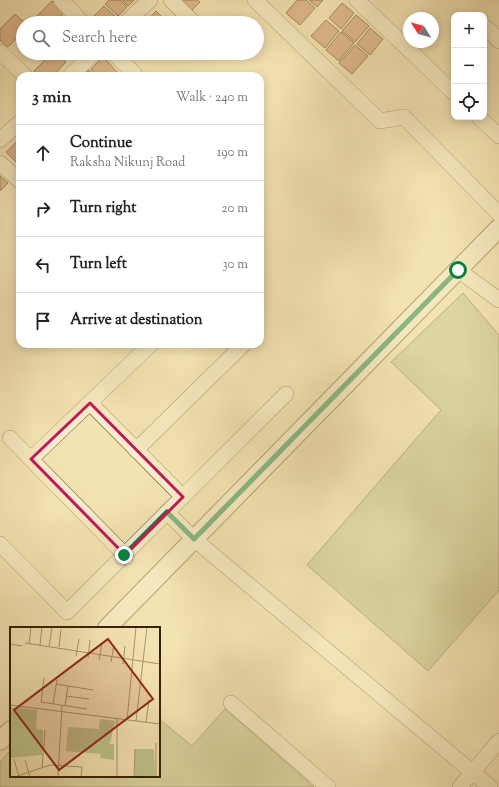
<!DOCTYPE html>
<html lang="en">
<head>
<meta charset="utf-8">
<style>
  body { margin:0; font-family:"Sorts Mill Goudy",serif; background:#f2f2f2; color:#222 }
  .controls { position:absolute; right:12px; top:12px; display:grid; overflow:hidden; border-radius:8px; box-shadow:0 2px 10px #0003 }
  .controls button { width:36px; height:36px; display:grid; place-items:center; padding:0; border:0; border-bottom:1px solid #e0e0e0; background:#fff; color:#222; font:20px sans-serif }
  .compass { position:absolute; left:403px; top:12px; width:36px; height:36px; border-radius:50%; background:#fff; box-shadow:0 2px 10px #0003; rotate:307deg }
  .stop { position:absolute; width:12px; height:12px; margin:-9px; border:3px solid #0b8043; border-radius:50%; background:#fff }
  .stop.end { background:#0b8043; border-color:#fff; box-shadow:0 1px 4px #0008 }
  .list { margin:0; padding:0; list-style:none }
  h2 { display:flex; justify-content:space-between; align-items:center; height:52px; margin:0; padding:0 16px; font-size:17px }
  h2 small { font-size:13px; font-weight:400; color:#767676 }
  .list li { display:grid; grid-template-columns:26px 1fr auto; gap:12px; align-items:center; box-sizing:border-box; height:56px; padding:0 16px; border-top:1px solid #e0e0e0 }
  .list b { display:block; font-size:15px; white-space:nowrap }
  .list p { margin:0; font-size:13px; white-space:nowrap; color:#767676 }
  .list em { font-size:13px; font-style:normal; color:#767676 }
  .icon { flex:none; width:22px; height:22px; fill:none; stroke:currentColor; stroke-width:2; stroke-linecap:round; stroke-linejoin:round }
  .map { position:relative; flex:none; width:499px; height:787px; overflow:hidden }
  .search { position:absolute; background:#fff; box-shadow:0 2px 10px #0003; left:16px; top:16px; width:248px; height:44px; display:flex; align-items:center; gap:10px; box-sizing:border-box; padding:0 14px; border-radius:22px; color:#767676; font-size:15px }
  .panel { position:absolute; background:#fff; box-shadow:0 2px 10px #0003; left:16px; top:72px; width:248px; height:276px; border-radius:12px }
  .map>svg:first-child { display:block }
  .green { fill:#bec38a; stroke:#7a7246 }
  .building { fill:#ca865c; stroke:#362101 }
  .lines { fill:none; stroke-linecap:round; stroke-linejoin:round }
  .minor-casing { stroke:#66522d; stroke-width:16 }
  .tertiary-casing { stroke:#66522d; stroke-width:20 }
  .minor { stroke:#f8edcd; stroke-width:15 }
  .tertiary { stroke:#f8edcd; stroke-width:18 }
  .route { stroke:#0b8043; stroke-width:5 }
  .marked { fill:none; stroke:#c2185b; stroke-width:3; stroke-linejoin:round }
  .inset-road { fill:none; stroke:#a8956b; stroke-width:1 }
  .view { fill:#8f2418; fill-opacity:0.15; stroke:#8f2418; stroke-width:2 }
  .inset-edge { fill:none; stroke:#362101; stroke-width:2 }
</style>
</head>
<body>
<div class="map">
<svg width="499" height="787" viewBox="0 0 499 787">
  <rect width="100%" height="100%" fill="#f4e3b2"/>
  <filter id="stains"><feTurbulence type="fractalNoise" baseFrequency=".005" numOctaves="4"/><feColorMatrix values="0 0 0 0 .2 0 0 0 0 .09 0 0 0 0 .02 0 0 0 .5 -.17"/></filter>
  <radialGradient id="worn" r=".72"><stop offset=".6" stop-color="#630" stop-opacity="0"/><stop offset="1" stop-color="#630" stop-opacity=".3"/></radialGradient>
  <g class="green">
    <path d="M463 293 499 335V590L428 671 307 565 441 410 391 362Z"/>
    <path d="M225 709 314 787H0V762L11 750V776H159V719L192 746Z"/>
  </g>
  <g class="building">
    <path d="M109 0H120L127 7 118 16 105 4Z"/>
    <path d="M122 0H134L128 6Z"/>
    <path d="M175 0H197L200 2 188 14Z"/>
    <path d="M297 0H306L315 8 300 25 286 13Z"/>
    <path d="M309 0H323L317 7Z"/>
    <path d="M52 1 64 13 55 23H36L33 20Z"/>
    <path d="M342 3 354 13 341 29 329 18Z"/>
    <path d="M104 6 117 18 111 23H97L92 18Z"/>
    <path d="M156 11 168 23H145Z"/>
    <path d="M15 14 25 23H23V32L8 47 0 40V29Z"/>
    <path d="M66 15 74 23H57Z"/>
    <path d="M356 15 369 26 355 42 342 31Z"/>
    <path d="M326 20 339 31 325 48 311 36Z"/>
    <path d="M370 28 383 39 370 55 357 44Z"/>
    <path d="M341 32 354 43 339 61 326 50Z"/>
    <path d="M355 45 368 56 352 74 339 63Z"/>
    <path d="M52 53H57L66 62 53 76H39L34 71Z"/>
    <path d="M66 53H77L72 59Z"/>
    <path d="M103 57 121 76H97L91 69Z"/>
    <path d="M89 70 95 76H83Z"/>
    <path d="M19 140 20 141V166L6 152Z"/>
    <path d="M0 176 8 183 0 191Z"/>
  </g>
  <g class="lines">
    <defs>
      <g id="minor">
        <path d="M61 0 83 23"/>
        <path d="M171 0 191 20"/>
        <path d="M255 0 380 121 404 117 499 214"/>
        <path d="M357 0 454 93"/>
        <path d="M125 23 150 0"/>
        <path d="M487 28 499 41"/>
        <path d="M0 52 25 76"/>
        <path d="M113 53 134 73"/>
        <path d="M70 76 94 53"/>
        <path d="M479 117 499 136"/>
        <path d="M0 140 20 122"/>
        <path d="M0 163 20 181"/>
        <path d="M458 270 499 300"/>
        <path d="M90 403 183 497"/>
        <path d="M10 438 125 555"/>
        <path d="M136 450 244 344"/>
        <path d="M31 459 151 344"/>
        <path d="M167 512 194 539 490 787"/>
        <path d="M0 544 67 612 286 394"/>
        <path d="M231 703 328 787"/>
        <path d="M460 787 499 741"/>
      </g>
      <g id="tertiary">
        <path d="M107 628 499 228"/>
        <path d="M0 741 11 730"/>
      </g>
    </defs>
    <use href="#minor" class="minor-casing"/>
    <use href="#tertiary" class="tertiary-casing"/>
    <use href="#minor" class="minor"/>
    <use href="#tertiary" class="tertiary"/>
  </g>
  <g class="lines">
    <path class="route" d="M124 555 167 512 194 539 458 270"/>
  </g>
  <path d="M0 0H499V787H0ZM90 403 183 497 125 555 31 459Z" fill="#f4e3b2" fill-opacity=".55" fill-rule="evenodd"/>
  <path class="marked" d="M90 403 183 497 125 555 31 459Z"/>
  <g transform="translate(10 627)">
    <rect width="150" height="150" fill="#f4e3b2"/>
    <path d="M0 80 27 83 26 102 33 103 32 128 0 131ZM90 92 105 94 100 117H104V133L90 131 91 127 56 124 58 100 89 102ZM125 122H144L145 149H125Z" fill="#bec38a"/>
    <path class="inset-road" d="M15 16 150 37M0 17 12 19M19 17 21 0M30 18 32 0M39 19 42 1M49 20 51 2M66 29 69 12M78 31 80 13M89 33 92 16M101 35 104 18M113 37 115 19M34 51 31 75 77 82M46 57 83 63M56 69 79 72M43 77 47 53M0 78 150 97M55 79 58 59M107 91V150M117 93 126 0M126 94 137 0M136 95 139 73M146 116V150M4 132 9 150M15 133 20 150M32 141 35 103M5 150 40 138 72 140 71 150M48 150 52 78M124 150 125 122"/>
    <path class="view" d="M98 12 143 72 49 143 4 83Z"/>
    <rect width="150" height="150" class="inset-edge"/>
  </g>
  <rect width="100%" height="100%" filter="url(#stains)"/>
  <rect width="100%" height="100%" fill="url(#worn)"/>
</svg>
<div class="controls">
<button>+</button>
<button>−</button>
<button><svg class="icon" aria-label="locate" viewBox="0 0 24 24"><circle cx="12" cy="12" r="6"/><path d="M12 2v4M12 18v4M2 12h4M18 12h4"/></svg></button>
</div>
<svg class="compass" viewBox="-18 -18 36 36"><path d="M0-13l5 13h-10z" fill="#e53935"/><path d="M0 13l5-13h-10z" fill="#767676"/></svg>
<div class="stop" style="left:458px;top:270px"></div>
<div class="stop end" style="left:124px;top:555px"></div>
<div class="search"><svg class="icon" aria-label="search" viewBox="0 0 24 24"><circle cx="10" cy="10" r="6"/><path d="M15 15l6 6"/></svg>Search here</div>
<section class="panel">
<h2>3 min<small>Walk · 240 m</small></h2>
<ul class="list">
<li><svg class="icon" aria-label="ahead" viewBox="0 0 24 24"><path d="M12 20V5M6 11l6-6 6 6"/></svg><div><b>Continue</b><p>Raksha Nikunj Road</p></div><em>190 m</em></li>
<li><svg class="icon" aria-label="right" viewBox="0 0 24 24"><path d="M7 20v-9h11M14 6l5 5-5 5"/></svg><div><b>Turn right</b></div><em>20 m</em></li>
<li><svg class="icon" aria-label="left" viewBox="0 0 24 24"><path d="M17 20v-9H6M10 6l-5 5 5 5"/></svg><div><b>Turn left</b></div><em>30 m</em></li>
<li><svg class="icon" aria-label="arrive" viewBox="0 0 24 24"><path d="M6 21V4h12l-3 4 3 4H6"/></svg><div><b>Arrive at destination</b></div></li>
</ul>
</section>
</div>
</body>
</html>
